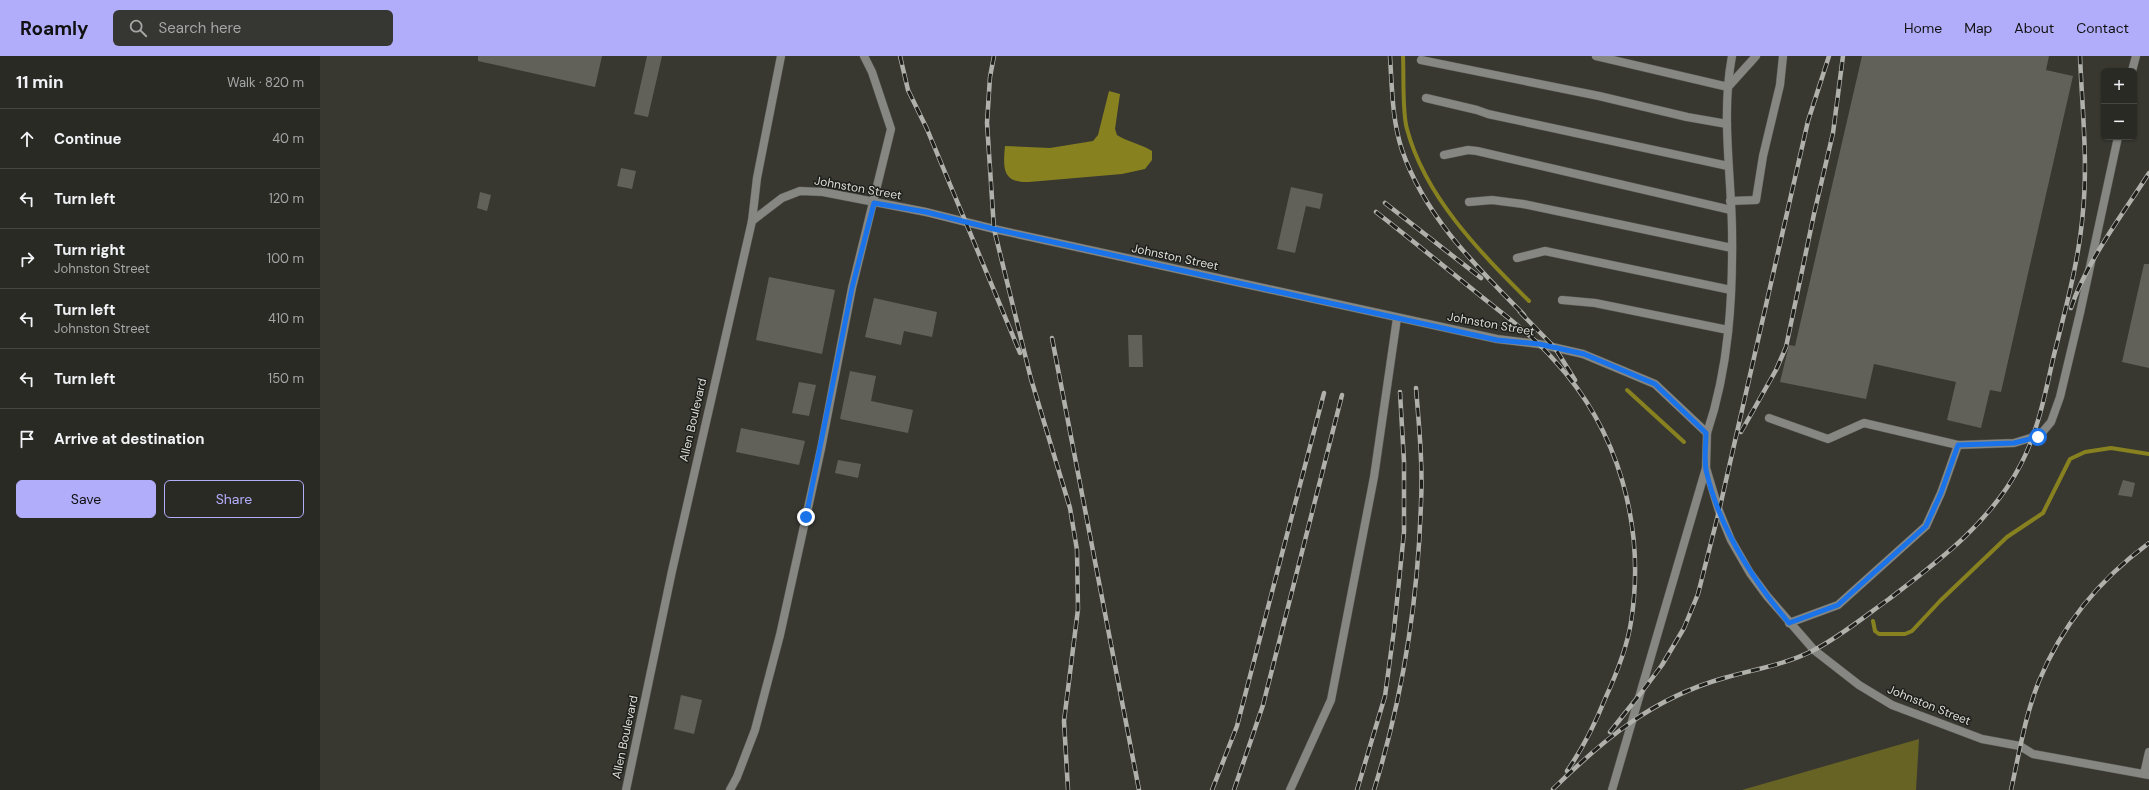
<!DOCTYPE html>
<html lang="en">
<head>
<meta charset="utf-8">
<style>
  body { margin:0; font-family:"DM Sans",sans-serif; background:#363632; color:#f1f3f6 }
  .controls { position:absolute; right:12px; top:12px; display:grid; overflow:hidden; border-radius:6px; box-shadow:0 1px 3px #0004 }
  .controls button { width:36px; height:36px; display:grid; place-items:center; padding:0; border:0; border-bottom:1px solid #464642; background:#2a2a25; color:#f1f3f6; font:20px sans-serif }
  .stop { position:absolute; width:12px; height:12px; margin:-9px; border:3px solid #1a73e8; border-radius:50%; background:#fff }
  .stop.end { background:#1a73e8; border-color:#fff; box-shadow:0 1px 4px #0008 }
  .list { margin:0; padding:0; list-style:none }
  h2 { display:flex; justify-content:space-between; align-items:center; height:52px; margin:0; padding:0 16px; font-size:17px }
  h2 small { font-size:13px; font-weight:400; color:#a5a7a7 }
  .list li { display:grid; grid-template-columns:26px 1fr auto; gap:12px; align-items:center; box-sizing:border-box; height:60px; padding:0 16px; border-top:1px solid #464642 }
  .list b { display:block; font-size:15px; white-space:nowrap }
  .list p { margin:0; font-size:13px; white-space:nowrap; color:#a5a7a7 }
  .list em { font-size:13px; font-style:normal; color:#a5a7a7 }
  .actions { display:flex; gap:8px; padding:12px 16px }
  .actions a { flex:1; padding:9px 0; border:1px solid #b1adfa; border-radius:6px; text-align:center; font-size:14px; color:#b1adfa }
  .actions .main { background:#b1adfa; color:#111 }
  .icon { flex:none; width:22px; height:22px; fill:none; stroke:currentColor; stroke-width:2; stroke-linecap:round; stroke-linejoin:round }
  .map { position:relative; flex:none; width:1829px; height:734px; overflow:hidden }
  header { display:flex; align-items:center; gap:24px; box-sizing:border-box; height:56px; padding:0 20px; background:#b1adfa; color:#111 }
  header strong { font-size:19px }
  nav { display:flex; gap:22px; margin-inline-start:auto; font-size:14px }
  .search { width:280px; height:36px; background:#363632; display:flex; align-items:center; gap:10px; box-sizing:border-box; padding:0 14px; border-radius:6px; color:#a5a7a7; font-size:15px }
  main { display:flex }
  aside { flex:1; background:#2a2a25 }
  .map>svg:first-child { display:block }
  .green { fill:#676324 }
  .water { fill:#878120 }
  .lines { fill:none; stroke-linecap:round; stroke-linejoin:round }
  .stream { stroke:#878120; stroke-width:4 }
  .building { fill:#616159 }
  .service-casing { stroke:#56564f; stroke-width:9 }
  .minor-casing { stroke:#56564f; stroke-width:9 }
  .service { stroke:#868682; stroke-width:8 }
  .minor { stroke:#868682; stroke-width:8 }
  .rail-casing { stroke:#b1b1ac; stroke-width:4.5 }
  .rail { stroke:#1f1f1c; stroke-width:3; stroke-dasharray:9; stroke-linecap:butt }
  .route { stroke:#1a73e8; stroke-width:5 }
  .labels { text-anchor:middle; stroke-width:3; stroke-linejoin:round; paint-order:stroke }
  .street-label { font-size:12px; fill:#deded9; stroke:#1f1f1c }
</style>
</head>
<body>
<header>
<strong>Roamly</strong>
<div class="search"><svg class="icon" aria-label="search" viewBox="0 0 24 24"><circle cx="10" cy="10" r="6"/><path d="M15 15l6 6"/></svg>Search here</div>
<nav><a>Home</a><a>Map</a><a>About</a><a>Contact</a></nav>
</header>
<main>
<aside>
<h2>11 min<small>Walk · 820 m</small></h2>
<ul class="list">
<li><svg class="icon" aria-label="ahead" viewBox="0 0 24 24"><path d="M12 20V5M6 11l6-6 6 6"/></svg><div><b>Continue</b></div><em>40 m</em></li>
<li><svg class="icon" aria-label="left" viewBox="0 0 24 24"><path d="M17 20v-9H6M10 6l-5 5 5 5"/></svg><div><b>Turn left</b></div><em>120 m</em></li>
<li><svg class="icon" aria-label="right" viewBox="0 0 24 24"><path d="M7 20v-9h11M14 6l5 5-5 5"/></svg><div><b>Turn right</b><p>Johnston Street</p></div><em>100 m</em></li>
<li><svg class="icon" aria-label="left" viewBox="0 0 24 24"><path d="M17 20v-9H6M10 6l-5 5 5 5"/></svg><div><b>Turn left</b><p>Johnston Street</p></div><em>410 m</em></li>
<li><svg class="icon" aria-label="left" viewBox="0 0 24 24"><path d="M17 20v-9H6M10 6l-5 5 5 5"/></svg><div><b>Turn left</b></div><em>150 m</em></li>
<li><svg class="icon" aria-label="arrive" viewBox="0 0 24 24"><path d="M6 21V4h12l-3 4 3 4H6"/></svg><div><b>Arrive at destination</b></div></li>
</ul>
<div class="actions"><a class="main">Save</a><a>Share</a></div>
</aside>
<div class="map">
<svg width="1829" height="734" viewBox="0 0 1829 734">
  <rect width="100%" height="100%" fill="#383831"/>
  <path class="green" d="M1599 683 1596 734H1422Z"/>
  <path class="water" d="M789 35 800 38 795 73 797 79C808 86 821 88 832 95V104L825 113 802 118 709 126C682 127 683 112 685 90L730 92 773 85 778 79Z"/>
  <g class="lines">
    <g class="stream">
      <path d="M1083 0C1084 19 1082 56 1087 73 1105 141 1160 196 1209 245"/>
      <path d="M1307 334 1364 386"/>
      <path d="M1553 565 1555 575 1559 578H1585L1592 575 1620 545 1687 481 1723 457 1750 403 1765 396 1791 392 1829 398"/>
    </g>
  </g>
  <g class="building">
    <path d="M158 0H282L275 31 158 5Z"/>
    <path d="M327 0H342L328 61 314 58Z"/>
    <path d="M1542 0H1729L1726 14 1753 20 1681 336 1670 334 1661 372 1627 364 1636 326 1554 308 1546 343 1460 326 1469 289 1475 290Z"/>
    <path d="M301 112 316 115 312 133 297 130Z"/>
    <path d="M971 131 1003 138 1000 153 986 150 975 197 957 193Z"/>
    <path d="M160 136 171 139 167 155 157 152Z"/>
    <path d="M1824 208H1829V312L1802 306Z"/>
    <path d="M449 221 515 234 502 298 436 284Z"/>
    <path d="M554 242 617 256 612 281 584 275 581 289 545 281Z"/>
    <path d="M808 279H822L823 311H809Z"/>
    <path d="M530 315 556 320 551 345 593 354 588 377 520 363Z"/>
    <path d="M479 326 496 329 489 360 472 357Z"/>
    <path d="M421 372 485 385 479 409 416 396Z"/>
    <path d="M518 404 541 408 538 422 515 417Z"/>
    <path d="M1803 424 1815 427 1812 441 1798 439Z"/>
    <path d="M361 639 382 644 374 678 354 673Z"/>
  </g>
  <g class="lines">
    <defs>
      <g id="service">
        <path d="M1276 0 1408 31 1436 0"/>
        <path d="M1101 4 1279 40 1367 61 1407 68"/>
        <path d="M1812 15 1816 0"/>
        <path d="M1106 42 1157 54 1168 58 1408 110"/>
        <path d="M1124 99 1148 94 1157 95 1411 154"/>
        <path d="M1410 145 1436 144 1443 100 1460 29 1463 0"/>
        <path d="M1149 146 1172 144 1203 148 1412 192"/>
        <path d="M1197 202 1225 195 1411 234"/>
        <path d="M1242 244 1275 247 1408 274"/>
        <path d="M1449 362 1508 383 1544 367 1638 389 1621 437 1606 470 1518 549 1469 567"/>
        <path d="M1638 389 1694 387 1720 379 1731 366 1740 341 1760 257 1798 81"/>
        <path d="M410 734 417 721 435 674 460 579 501 393 532 232 571 73 552 16 544 0"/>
        <path d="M970 734 1011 644 1054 421 1077 262"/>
        <path d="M1292 734 1386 412"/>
      </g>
      <g id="minor">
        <path d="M432 165 462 142 480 135 503 136 606 156 674 173 1177 283 1219 288 1263 298 1335 328 1387 377 1386 412 1399 455 1411 484 1430 517 1447 540 1494 594 1539 629 1572 649 1662 683 1700 690 1713 698 1829 719"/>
        <path d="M1387 377C1409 312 1413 241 1412 173 1411 115 1401 58 1412 0"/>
        <path d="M1824 718 1829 696"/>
        <path d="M306 734 352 515 432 165 437 122 461 0"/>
      </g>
    </defs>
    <use href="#service" class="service-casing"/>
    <use href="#minor" class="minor-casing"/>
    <use href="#service" class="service"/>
    <use href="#minor" class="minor"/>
    <defs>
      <g id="rail">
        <path d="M580 0 588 34 607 73 700 297"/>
        <path d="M674 0 670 21 667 67 674 173 711 323 750 452 757 494 758 553 744 665 748 734"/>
        <path d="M1070 0C1072 31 1072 64 1082 94 1105 161 1156 210 1204 259"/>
        <path d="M1065 147 1161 222"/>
        <path d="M1056 156C1092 184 1127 213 1162 241 1187 261 1213 280 1234 304 1299 374 1326 471 1311 566 1307 592 1296 619 1285 643 1275 668 1263 692 1247 715"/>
        <path d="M1751 252C1766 206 1803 158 1829 117"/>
        <path d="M1200 256 1235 292 1255 324"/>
        <path d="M732 282 819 734"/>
        <path d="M1421 376 1456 314 1466 291 1494 158 1513 77 1523 0"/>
        <path d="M1290 676 1321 637 1342 609 1364 572 1378 538 1399 455 1488 65 1509 0"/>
        <path d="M1233 733C1284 683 1333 642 1404 622 1435 613 1465 609 1494 594 1521 580 1545 560 1569 543 1620 504 1671 466 1701 408 1718 375 1725 338 1733 303 1745 254 1759 206 1763 155 1768 104 1762 51 1760 0"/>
        <path d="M892 734 917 670 1004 337"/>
        <path d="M914 734 943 649 1022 339"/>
        <path d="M1037 734 1065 640 1074 574 1084 476V406L1080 336"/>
        <path d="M1054 734C1083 640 1098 546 1101 447 1103 409 1099 370 1096 332"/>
        <path d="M1691 734C1699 698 1705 660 1719 625 1742 569 1780 523 1829 487"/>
      </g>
    </defs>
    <use href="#rail" class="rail-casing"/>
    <use href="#rail" class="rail"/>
  </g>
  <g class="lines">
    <path class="route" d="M486 461 532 232 554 147 606 156 674 173 1177 284 1219 288 1264 298 1335 328 1386 377C1386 388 1384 402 1386 414 1399 472 1431 522 1469 567L1518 549 1606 470 1621 437 1638 389 1694 387 1718 381"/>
  </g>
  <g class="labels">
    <g class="street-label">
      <text transform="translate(538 132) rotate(10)" y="4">Johnston Street</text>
      <text transform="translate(855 201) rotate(12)" y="4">Johnston Street</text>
      <text transform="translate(1171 268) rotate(10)" y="4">Johnston Street</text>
      <text transform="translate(373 364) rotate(-77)" y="4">Allen Boulevard</text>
      <text transform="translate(1609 649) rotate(22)" y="4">Johnston Street</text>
      <text transform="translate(305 681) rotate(-78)" y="4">Allen Boulevard</text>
    </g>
  </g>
</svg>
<div class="controls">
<button>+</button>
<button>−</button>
</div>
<div class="stop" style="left:1718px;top:381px"></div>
<div class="stop end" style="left:486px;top:461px"></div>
</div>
</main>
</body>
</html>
